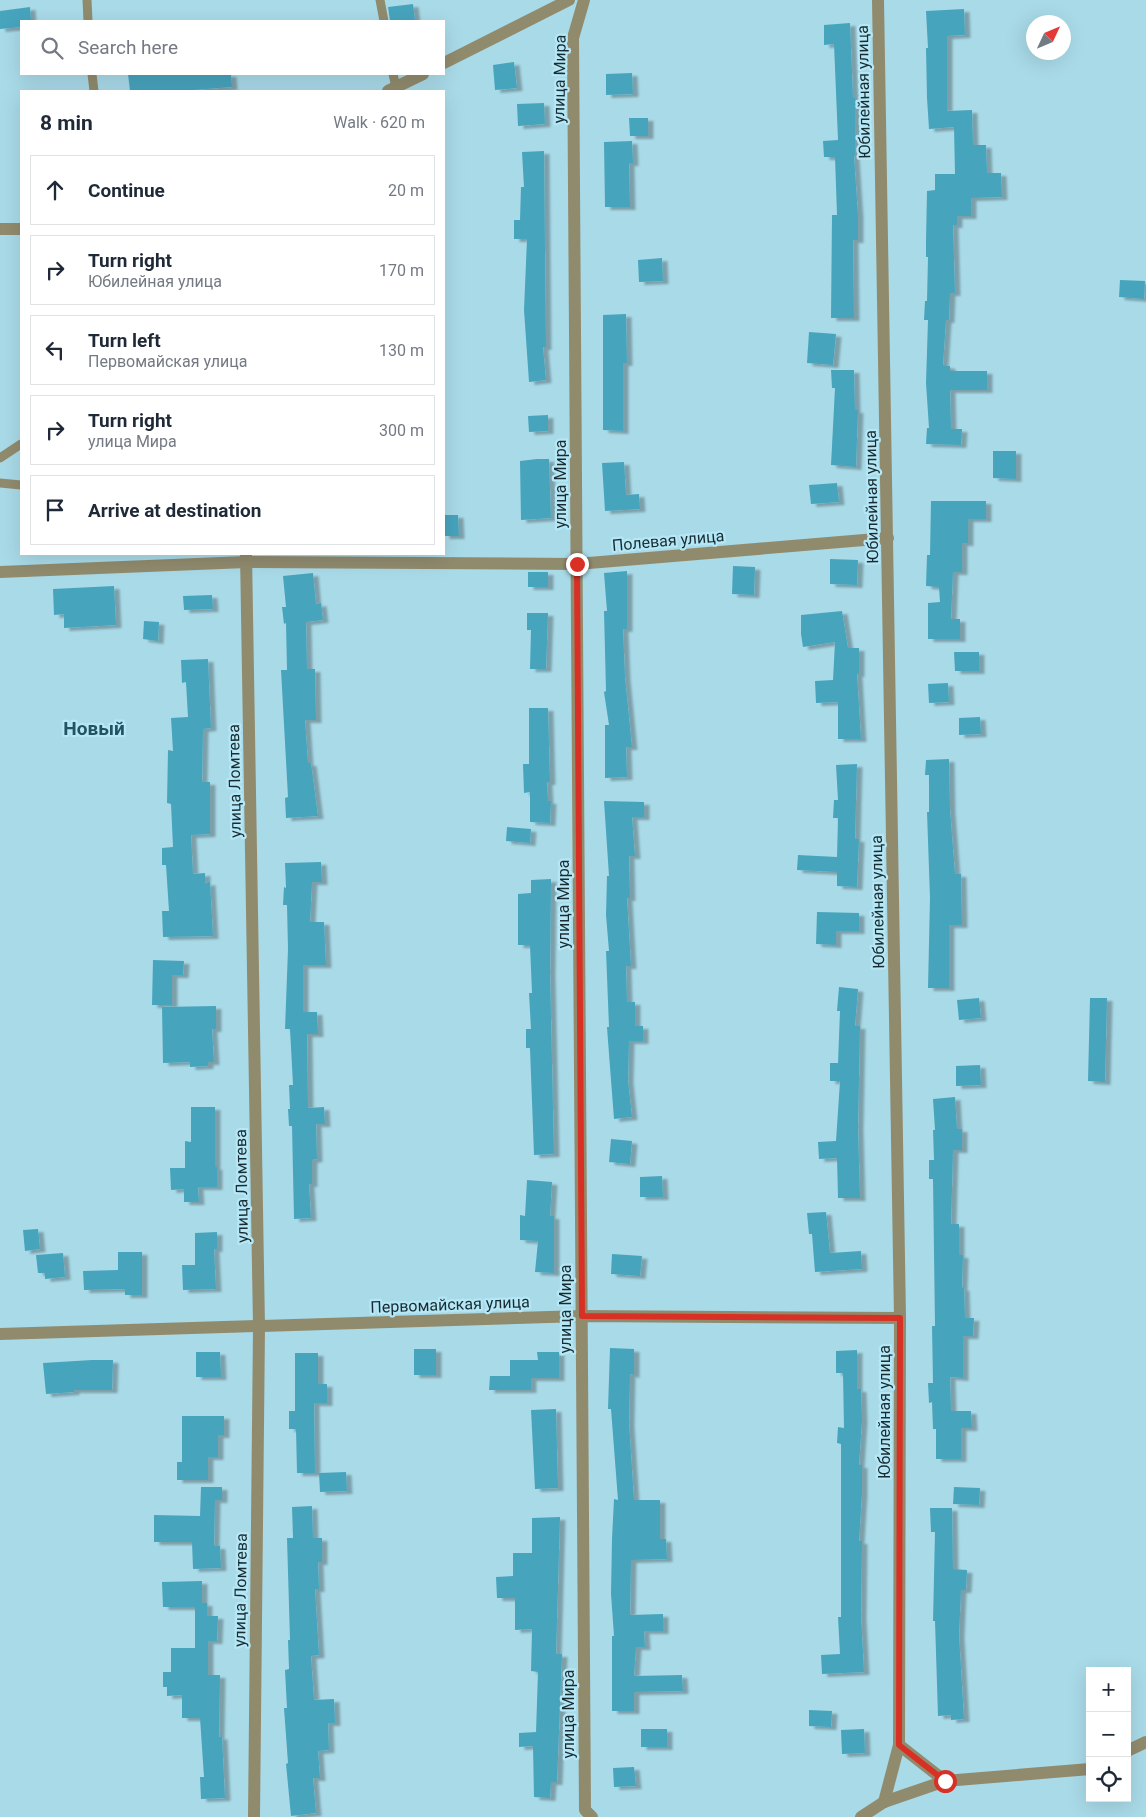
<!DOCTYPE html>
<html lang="en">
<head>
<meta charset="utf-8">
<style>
  body { margin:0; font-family:Roboto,sans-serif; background:#f2f2f3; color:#1f2937 }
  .controls { position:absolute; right:15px; bottom:15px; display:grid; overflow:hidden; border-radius:0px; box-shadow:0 5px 20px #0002 }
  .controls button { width:45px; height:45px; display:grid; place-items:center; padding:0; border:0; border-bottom:1px solid #e0e1e3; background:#fff; color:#1f2937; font:25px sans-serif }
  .compass { position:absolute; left:1026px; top:15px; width:45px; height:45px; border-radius:50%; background:#fff; box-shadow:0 5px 20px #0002; rotate:46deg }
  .stop { position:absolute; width:15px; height:15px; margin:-11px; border:4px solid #d93025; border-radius:50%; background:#fff }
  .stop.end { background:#d93025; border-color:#fff; box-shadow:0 1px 5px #0008 }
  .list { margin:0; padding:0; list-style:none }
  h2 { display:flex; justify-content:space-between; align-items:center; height:65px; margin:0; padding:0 20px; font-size:21px }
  h2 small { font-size:16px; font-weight:400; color:#747a83 }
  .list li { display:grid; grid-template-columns:32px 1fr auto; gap:15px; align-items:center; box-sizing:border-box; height:70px; margin:0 10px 10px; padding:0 10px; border:1px solid #e0e1e3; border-radius:0px }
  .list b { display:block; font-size:19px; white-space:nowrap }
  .list p { margin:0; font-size:16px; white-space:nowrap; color:#747a83 }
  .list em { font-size:16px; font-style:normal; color:#747a83 }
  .icon { flex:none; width:28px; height:28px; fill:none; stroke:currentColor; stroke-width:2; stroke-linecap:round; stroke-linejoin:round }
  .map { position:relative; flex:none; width:1146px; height:1817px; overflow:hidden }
  .search { position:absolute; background:#fff; box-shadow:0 5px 20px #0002; left:20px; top:20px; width:425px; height:55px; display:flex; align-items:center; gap:12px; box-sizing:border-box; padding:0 18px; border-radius:0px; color:#747a83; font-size:19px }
  .panel { position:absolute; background:#fff; box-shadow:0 5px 20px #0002; left:20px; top:90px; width:425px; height:465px; border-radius:0px }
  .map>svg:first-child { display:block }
  .building { fill:#47a4bd; filter:url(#shadow) }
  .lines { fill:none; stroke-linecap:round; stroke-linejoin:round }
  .service { stroke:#918b6e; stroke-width:9 }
  .minor { stroke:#918b6e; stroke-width:12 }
  .tertiary { stroke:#918b6e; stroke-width:12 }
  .route { stroke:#d93025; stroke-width:6 }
  .labels { text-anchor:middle; stroke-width:4.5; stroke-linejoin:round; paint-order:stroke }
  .street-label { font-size:16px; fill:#182c31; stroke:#b5e7f6 }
  .quarter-label { font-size:19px; font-weight:bold; fill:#245360; stroke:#b5e7f6 }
</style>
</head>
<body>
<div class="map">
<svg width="1146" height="1817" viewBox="0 0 1146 1817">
  <defs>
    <filter id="shadow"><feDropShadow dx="5.5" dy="3" stdDeviation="1" flood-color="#0004"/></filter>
  </defs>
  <rect width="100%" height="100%" fill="#a9dae8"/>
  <g class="building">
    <path d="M413 4 415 21H390L388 7Z"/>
    <path d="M30 7 31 21H21V27L0 29V11Z"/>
    <path d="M964 9 965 35 947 36V111L972 110 973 145H986L987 173H1001L1002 197 971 198V216H957V225H953L955 293H950L949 320H946L943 365 950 366V371H987V390H950L951 429H962L961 445 926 444 927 428H929L926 383 928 320H924L925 301H927L928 257H926V241L927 191 935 190V174H955L954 127 929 129 927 98 926 48H928L926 11Z"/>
    <path d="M850 23 853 98H855V156H854L858 215V240H853L854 318H831L832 215H837L835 157H824L823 141 838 140 834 44 824 45V25Z"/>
    <path d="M514 62 517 88 495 90 493 65Z"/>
    <path d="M632 73 633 94 606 95V74Z"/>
    <path d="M128 74H231L232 87 179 91H130Z"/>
    <path d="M544 103 545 124 518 126 517 104Z"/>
    <path d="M629 118H648V136H630Z"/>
    <path d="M632 141 633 163H629L630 207H605L604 142Z"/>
    <path d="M544 151 546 347H543L546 380 529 382 524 310 527 239H514V220H520L521 187H524L522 152Z"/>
    <path d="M662 258 663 281 639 282 638 260Z"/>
    <path d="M1120 280 1145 281 1144 299 1119 297Z"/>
    <path d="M626 314 627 363H623V431L603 430V315Z"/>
    <path d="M809 332 836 334 833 365 807 363Z"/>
    <path d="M831 370H854L855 410H858L856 467 831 465 835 388H832Z"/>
    <path d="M548 415V431L529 432 528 416Z"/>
    <path d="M993 451H1016V479L993 478Z"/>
    <path d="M537 459H549L551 518 521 520 520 461Z"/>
    <path d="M624 462 626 495 639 494 640 509 605 511 602 463Z"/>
    <path d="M837 483 839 502 811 504 809 485Z"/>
    <path d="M931 501H986V519H968V543H962V572H953L951 619H960V639H928V603L940 602 939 587 926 586 927 555H930Z"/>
    <path d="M444 515H458L459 536H444Z"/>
    <path d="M830 559 858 560 857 585 830 584Z"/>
    <path d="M733 566 755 567 754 595 732 594Z"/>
    <path d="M627 571V629H623L625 677 632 747H626L627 777 605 778V725H609L604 692 606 691 604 611H607L604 573Z"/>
    <rect x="528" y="572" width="20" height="15"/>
    <path d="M313 573 316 604 321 603 323 620 306 622 307 669H315L316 720H305L308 763H311L318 816 286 818 285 798 288 797 281 670H287L286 623 284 624 282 607H286L283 576Z"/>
    <path d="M114 586 116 625 64 628V614L54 615 53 589Z"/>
    <path d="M212 595 213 609 184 610 183 596Z"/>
    <path d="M842 611 848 648H859V674H857L861 739H838V702L816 703 815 681 833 680 835 642 803 647 801 634V615Z"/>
    <path d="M527 613H548L546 669H530L531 630H527Z"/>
    <path d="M144 621 159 622 158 641 143 639Z"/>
    <path d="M954 652H979V671H955Z"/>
    <path d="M208 659 211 728 203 729 202 782H210V834L191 835 193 874 205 873V883L210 882 213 936 163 937 162 911H169L166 865H162V848L173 847 171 804 167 803 168 750 173 751 171 718 188 717 186 682 182 683 181 660Z"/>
    <path d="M948 683 949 702 929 703 928 684Z"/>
    <path d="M529 708H548L550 782H547L548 801H551L550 823 530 822V792L524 793 523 764H529Z"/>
    <path d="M980 717 981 734 959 735V718Z"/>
    <path d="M949 759 950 810 955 874H961L962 925H949V988H928L930 898 927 812H929V775H925L926 760Z"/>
    <path d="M857 764 855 839H859L857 887 837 886V872L797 870 798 855 837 857 838 818H833L834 800H838L836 765Z"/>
    <path d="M604 801 644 802V817H632L635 856H629L630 898H627L631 966H626L627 1002H635V1026H643V1041H629L628 1080 632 1117 614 1119 608 1041 607 1027H609L606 951H609L606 915 607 876H609Z"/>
    <path d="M507 827 531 829 530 843 506 841Z"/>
    <path d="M321 862 322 882H312L310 922H324L326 965H303V1012H317L318 1034H307L308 1108 324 1107 325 1124H316L317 1159 312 1160V1184H309L311 1218 294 1219 292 1126H289L288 1109H290L289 1085H293L290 1029H285L288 949 287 905H283L284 887 286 888 285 863Z"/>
    <path d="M551 879 550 973 554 1154 534 1155 530 1048H526V1029H531L529 993H532L530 945H518V894L531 893V880Z"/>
    <path d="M817 912 859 913V931H836V945L816 944Z"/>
    <path d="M153 960 184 961 183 975H172V1005H152Z"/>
    <path d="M839 987 858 989 855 1026H860L858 1127 860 1198H838L837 1158 819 1159 818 1142 836 1141 840 1081H830V1063H838L840 1011H837Z"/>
    <path d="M979 998 981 1018 959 1020 957 1000Z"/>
    <path d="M1090 998H1107L1105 1082 1088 1081Z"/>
    <path d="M216 1006V1029H212L214 1062H208V1066L190 1067V1062L163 1063 162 1007Z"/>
    <path d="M980 1065 981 1085 956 1086V1066Z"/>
    <path d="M955 1097 957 1129H962V1150H953L951 1224H959V1255H963L962 1288H964L965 1318H974L973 1336H963V1378L950 1377 951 1411H971L972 1428H961V1459H936V1429H933L932 1402 929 1403 928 1383H933L932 1326H935L933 1179H929V1160H934L933 1130H935L933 1099Z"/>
    <path d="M191 1107H215V1167H217V1187H198L199 1202H184V1189L171 1190 170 1168H185V1141L191 1142Z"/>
    <path d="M611 1139 632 1141 630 1164 609 1162Z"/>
    <path d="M662 1176 663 1197H640V1177Z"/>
    <path d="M527 1180 552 1182 550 1216H554V1273L535 1272 538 1241 520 1240V1215L525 1216Z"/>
    <path d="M826 1212 830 1253 861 1251 862 1269 815 1272 812 1234H809L807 1213Z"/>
    <path d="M38 1229 40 1249 25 1251 23 1230Z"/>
    <path d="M217 1232V1249H214L216 1289 183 1290 182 1265H195V1233Z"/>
    <path d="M118 1252H142V1295H125V1289L84 1290 83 1271 118 1270Z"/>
    <path d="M63 1253 65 1277 45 1279V1273H38L36 1255Z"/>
    <path d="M612 1254 642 1256 640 1276 611 1274Z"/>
    <path d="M610 1348 634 1349V1375L630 1374 629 1423 634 1500H660V1539H666L667 1559 631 1560 630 1615 663 1614V1631H644L645 1647H636L634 1676 682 1675 683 1691 634 1692V1711H612V1636H614L611 1594 612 1539 614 1499 618 1500 611 1409H608Z"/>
    <rect x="414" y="1349" width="22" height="26"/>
    <path d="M857 1350V1389H861L862 1420 859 1465H862V1493L859 1541H862L861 1616 864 1672 822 1674 821 1655 840 1654 838 1617H841V1444L837 1443 838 1427 844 1428 843 1373H836V1351Z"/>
    <path d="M196 1352H220L221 1377H196Z"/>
    <path d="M537 1352H559V1378H531V1390H489L490 1376H510V1360H538Z"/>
    <path d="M295 1353H318V1384H327V1403H314L315 1473H297L296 1429H289V1411H295Z"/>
    <path d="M92 1360H113L112 1390H74V1392L46 1394 43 1363Z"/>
    <path d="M556 1409 558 1488 535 1489 531 1410Z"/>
    <path d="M182 1416H224V1435H218V1457H208V1480H177V1462H182Z"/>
    <path d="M346 1472 347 1491 320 1492 319 1473Z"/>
    <path d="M201 1487H222V1500H215L214 1546H220L221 1568 193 1569 192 1542H154V1515L200 1516Z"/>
    <path d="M954 1487 980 1488 979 1505 953 1504Z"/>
    <path d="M312 1506 313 1538H322V1562H318L319 1589H315L319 1655 311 1656 314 1700 334 1699 335 1723H328L329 1750 318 1751 320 1778H313L316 1813 291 1816 286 1764 288 1763 284 1708H287L285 1670 289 1669 288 1640H290L287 1538H293L292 1507Z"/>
    <path d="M930 1508H952L953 1569 967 1570 966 1590H961L959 1635 964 1719 951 1720V1715L938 1716 935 1621H933L935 1532H931Z"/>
    <path d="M560 1517 556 1654H562L557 1782H551L550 1798 534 1797 533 1746 519 1747V1733L536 1732 538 1672 531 1671 532 1629 515 1630V1598H497L496 1577 513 1576V1553H532V1518Z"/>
    <path d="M202 1581V1603H207V1616H218L217 1641H208V1675H220L219 1737 222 1736 225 1798 201 1799 200 1777H204L200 1718H182V1695L167 1696V1687H163V1672H171V1648H195V1607H163L162 1582Z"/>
    <path d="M809 1710 832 1711 831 1727 809 1726Z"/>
    <rect x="641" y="1729" width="26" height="18"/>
    <path d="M864 1729 865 1753 842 1754 841 1730Z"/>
    <path d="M634 1767 636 1786 614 1787 613 1768Z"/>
  </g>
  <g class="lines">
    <g class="service">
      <path d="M87 0 88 21"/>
      <path d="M380 0 384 21"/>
      <path d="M92 74 94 91"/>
      <path d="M393 74 396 87"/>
      <path d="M0 458 21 444"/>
      <path d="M0 483 21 485"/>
    </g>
    <g class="minor">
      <path d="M584 0 573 38 585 1810 592 1817"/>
      <path d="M444 63 569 0"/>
      <path d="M388 91 423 74"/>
      <path d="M0 229H21"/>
      <path d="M246 554 259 1327 254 1817"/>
      <path d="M0 572 246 562 577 564 888 538"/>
      <path d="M861 1817 884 1802"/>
    </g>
    <g class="tertiary">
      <path d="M878 0 900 1318 899 1745 884 1802"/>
      <path d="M0 1334 582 1316 900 1318"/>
      <path d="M899 1745 945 1781"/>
      <path d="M1127 1751 1146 1742"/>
      <path d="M884 1802 945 1781 1090 1769"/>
    </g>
  </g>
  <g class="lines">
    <path class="route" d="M577 564 582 1316 900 1318 899 1745 945 1781"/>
  </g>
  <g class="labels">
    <g class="street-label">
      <text transform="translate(559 79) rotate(-89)" y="6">улица Мира</text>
      <text transform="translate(863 92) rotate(-91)" y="6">Юбилейная улица</text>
      <text transform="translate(560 484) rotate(-90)" y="6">улица Мира</text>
      <text transform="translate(871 497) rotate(-91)" y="6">Юбилейная улица</text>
      <text transform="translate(668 540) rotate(-5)" y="6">Полевая улица</text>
      <text transform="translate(234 781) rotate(-91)" y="6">улица Ломтева</text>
      <text transform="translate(877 902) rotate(-91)" y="6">Юбилейная улица</text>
      <text transform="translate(563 904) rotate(-90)" y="6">улица Мира</text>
      <text transform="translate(241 1186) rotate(-91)" y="6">улица Ломтева</text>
      <text transform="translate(450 1304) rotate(-2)" y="6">Первомайская улица</text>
      <text transform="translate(565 1309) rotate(-90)" y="6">улица Мира</text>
      <text transform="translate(884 1412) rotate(-90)" y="6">Юбилейная улица</text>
      <text transform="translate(240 1590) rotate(-89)" y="6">улица Ломтева</text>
      <text transform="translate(568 1714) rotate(-90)" y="6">улица Мира</text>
    </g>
    <g class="quarter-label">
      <text x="94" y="735">Новый</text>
    </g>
  </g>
</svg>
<div class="controls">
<button>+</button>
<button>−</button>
<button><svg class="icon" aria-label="locate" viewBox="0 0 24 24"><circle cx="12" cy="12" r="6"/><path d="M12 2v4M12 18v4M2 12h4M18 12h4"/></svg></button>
</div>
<svg class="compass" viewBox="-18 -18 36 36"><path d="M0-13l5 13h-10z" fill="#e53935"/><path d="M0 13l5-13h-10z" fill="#747a83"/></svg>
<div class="stop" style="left:945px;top:1781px"></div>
<div class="stop end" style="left:577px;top:564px"></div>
<div class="search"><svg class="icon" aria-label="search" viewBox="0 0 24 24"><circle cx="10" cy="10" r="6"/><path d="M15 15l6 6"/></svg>Search here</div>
<section class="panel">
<h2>8 min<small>Walk · 620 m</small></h2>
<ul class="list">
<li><svg class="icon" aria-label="ahead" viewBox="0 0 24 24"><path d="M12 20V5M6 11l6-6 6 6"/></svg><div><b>Continue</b></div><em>20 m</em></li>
<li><svg class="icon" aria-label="right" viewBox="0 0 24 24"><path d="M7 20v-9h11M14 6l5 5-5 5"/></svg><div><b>Turn right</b><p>Юбилейная улица</p></div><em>170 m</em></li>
<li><svg class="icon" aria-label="left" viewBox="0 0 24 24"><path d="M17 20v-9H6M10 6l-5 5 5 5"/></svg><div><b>Turn left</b><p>Первомайская улица</p></div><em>130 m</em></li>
<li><svg class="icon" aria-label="right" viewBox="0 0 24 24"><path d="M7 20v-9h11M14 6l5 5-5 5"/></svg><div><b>Turn right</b><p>улица Мира</p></div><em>300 m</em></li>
<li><svg class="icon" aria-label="arrive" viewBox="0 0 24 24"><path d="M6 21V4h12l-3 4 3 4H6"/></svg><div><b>Arrive at destination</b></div></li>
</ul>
</section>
</div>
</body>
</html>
